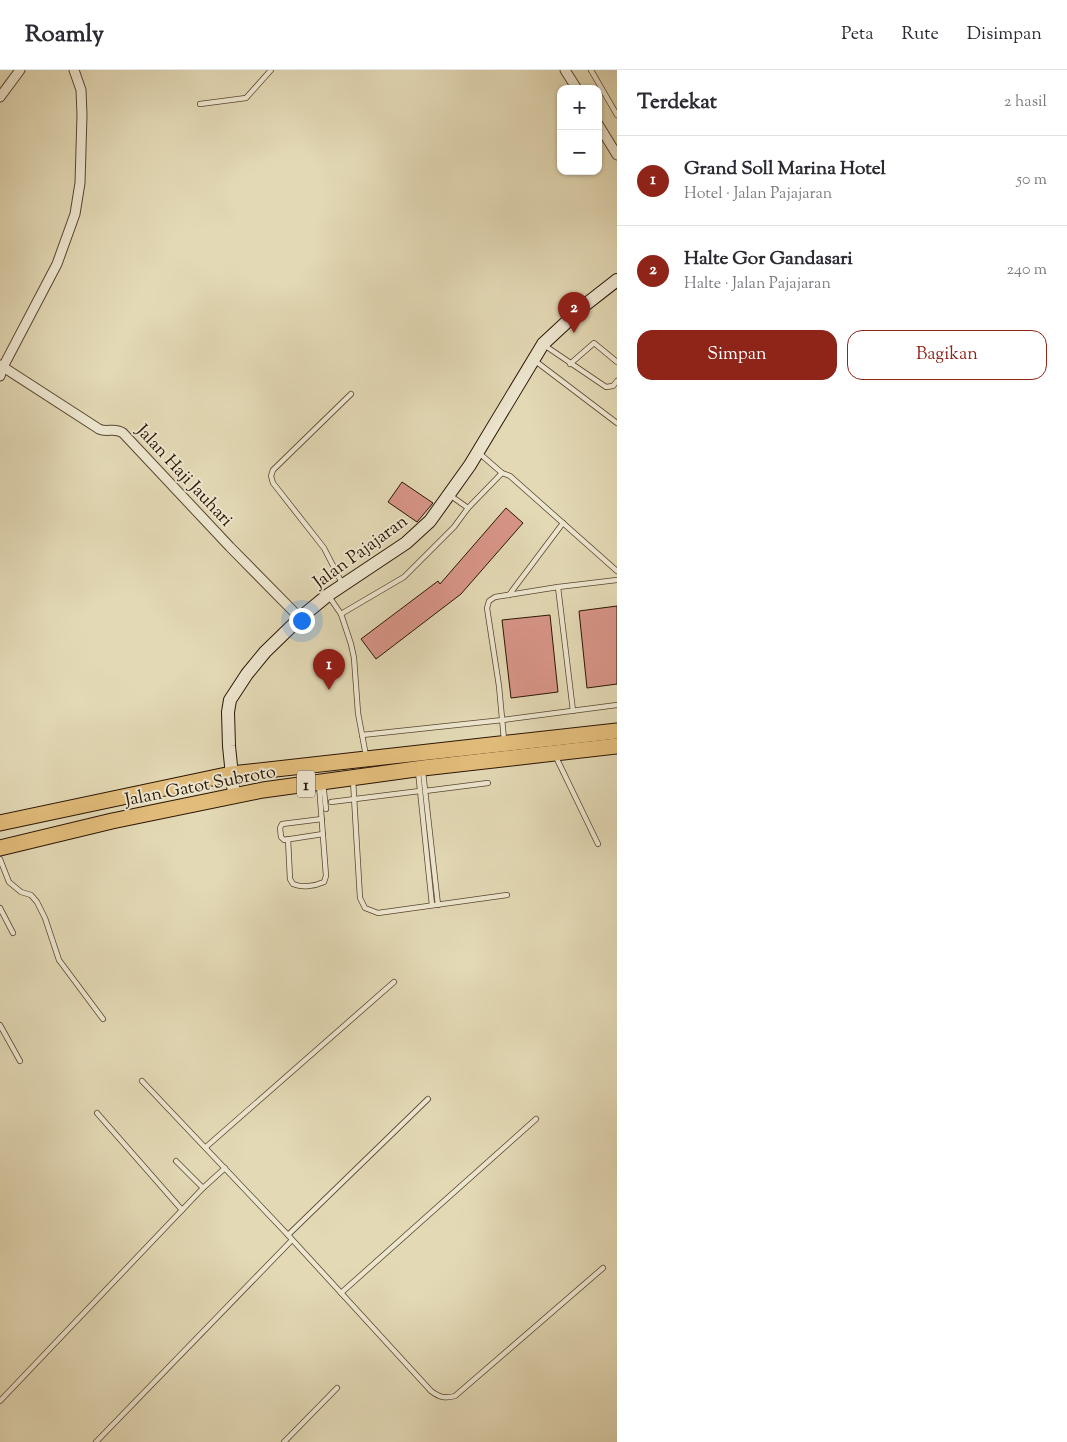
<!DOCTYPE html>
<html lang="id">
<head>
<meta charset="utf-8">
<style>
  body { margin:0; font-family:"Sorts Mill Goudy",serif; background:#f2f2f3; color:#2b2b33 }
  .controls { position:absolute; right:15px; top:15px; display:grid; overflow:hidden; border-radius:10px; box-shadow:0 1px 4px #0004 }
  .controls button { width:45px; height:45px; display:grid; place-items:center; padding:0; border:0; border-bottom:1px solid #e1e1e2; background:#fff; color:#2b2b33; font:25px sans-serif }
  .you { position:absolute; left:301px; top:550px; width:18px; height:18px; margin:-12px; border:4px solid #fff; border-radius:50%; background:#1a73e8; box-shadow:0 0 0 8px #1a73e833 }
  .badge { display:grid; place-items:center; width:32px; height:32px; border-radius:50%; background:#8f2418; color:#fff; font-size:16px; font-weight:700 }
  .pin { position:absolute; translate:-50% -41px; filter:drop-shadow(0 1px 2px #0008) }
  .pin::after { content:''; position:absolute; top:26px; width:18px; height:15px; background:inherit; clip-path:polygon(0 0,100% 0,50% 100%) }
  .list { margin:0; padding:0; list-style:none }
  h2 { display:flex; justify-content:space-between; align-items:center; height:65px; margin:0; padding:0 20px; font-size:21px }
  h2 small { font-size:16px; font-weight:400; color:#7c7c81 }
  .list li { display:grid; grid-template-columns:32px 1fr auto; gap:15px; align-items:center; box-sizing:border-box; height:90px; padding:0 20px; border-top:1px solid #e1e1e2 }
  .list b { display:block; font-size:19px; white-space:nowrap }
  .list p { margin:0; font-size:16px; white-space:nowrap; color:#7c7c81 }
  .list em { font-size:16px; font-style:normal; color:#7c7c81 }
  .actions { display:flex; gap:10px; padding:15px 20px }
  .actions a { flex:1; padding:11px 0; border:1px solid #8f2418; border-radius:15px; text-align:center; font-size:18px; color:#8f2418 }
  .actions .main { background:#8f2418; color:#fff }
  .map { position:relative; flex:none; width:617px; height:1372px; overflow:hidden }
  header { display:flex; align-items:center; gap:30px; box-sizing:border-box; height:70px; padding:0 25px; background:#fff; border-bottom:1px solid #e1e1e2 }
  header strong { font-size:24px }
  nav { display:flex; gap:28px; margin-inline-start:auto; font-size:18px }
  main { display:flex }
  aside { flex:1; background:#fff }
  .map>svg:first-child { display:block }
  .building { fill:#d89588; stroke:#2a1504 }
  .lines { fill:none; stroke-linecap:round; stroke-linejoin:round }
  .service-casing { stroke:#584630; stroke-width:6 }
  .minor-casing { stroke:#584630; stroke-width:11 }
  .secondary-casing { stroke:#2a1504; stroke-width:14 }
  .trunk-casing { stroke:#2a1504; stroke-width:17 }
  .service { stroke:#ede6cf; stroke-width:4.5 }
  .minor { stroke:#ede6cf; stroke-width:9 }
  .secondary { stroke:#ede6cf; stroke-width:12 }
  .trunk { stroke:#e2bc7a; stroke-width:15 }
  .labels { text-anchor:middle; stroke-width:4; stroke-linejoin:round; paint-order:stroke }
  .shield { fill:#ede6cf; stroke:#645441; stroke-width:1 }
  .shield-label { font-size:16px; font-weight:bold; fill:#2a1504 }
  .street-label { font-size:18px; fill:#2a1504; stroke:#ede6cf }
</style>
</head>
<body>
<header>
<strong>Roamly</strong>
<nav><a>Peta</a><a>Rute</a><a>Disimpan</a></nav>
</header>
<main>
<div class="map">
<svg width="617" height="1372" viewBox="0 0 617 1372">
  <rect width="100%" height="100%" fill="#e3d9b5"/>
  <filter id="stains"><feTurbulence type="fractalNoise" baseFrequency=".004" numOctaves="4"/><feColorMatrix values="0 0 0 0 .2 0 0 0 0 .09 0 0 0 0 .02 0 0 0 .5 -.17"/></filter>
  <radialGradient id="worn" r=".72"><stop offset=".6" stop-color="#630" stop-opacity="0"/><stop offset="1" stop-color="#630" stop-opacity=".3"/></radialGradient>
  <g class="building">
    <path d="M402 412 433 433 417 452 388 432Z"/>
    <path d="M506 438 523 453 461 524 376 589 361 569 438 511 440 514Z"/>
    <path d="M617 536V614L587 618 579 541Z"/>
    <path d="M550 545 558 622 511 628 502 550Z"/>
  </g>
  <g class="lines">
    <defs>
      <g id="service">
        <path d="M591 0 617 45"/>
        <path d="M200 34 246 28 271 0"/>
        <path d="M544 275 606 317 613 316 617 311"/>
        <path d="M534 290 617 353"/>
        <path d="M570 294 594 273 617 292"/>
        <path d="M479 383 502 403 510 406 617 501"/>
        <path d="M451 426 468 438"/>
        <path d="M343 515 324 478 273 413 271 406 273 400 351 324"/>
        <path d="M558 517 573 641"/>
        <path d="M328 525 341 544 351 574 354 588 358 643 366 686"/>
        <path d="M509 525 563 453"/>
        <path d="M341 544 404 507 454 457 468 438 502 403"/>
        <path d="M362 665 503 650 617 635"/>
        <path d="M504 670 499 616 487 538 489 531 495 527 558 517 617 510"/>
        <path d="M555 685 598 774"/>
        <path d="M418 701 432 835"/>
        <path d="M423 702 438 835"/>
        <path d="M353 710 360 828 365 838 378 843 507 825"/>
        <path d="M323 713 326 739"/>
        <path d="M425 721 488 713"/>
        <path d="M331 732 420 721"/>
        <path d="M322 749 282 754 280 758 281 767 284 770 323 764"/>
        <path d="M288 769 290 809 293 814C302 818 315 816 324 812L326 806 319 714"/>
        <path d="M0 789 9 812 21 822 31 825 37 832 45 848 59 890 103 949"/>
        <path d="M0 838 13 863"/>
        <path d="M0 955 20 991"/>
        <path d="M142 1011 288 1165 431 1321C439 1327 445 1329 455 1326L603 1198"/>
        <path d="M97 1043 182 1140"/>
        <path d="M206 1077 394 912"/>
        <path d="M176 1091 203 1118"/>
        <path d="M288 1165 428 1029"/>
        <path d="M341 1223 536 1049"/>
        <path d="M0 1331 203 1118 225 1098"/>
        <path d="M96 1372 292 1170"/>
        <path d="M284 1372 337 1318"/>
      </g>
      <g id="minor">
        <path d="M565 0 577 19"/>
        <path d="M0 27 20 0"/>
        <path d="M598 54 617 85"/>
        <path d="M0 295 99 359C107 363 115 357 123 363L230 477 300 548"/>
        <path d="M0 306 3 297 57 194 75 144 80 113 82 45 81 20 74 0"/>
      </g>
      <path id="secondary" d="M234 725 229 676 228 642 230 630 247 604 265 582 300 548 328 525 406 473 430 451 470 395 543 274 585 235 617 210"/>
      <g id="trunk">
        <path d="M0 753 231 704 617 661"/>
        <path d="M0 778 112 751 263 720 423 698 617 676"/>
      </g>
    </defs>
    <use href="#service" class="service-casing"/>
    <use href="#minor" class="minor-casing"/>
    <use href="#secondary" class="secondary-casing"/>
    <use href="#trunk" class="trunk-casing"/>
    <use href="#service" class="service"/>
    <use href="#minor" class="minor"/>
    <use href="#secondary" class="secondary"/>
    <use href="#trunk" class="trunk"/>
  </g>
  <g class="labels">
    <rect class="shield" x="297" y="700.5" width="18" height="27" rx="4"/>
    <g class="shield-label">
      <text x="306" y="720">1</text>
    </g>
    <g class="street-label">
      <text transform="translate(185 405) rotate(47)" y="6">Jalan Haji Jauhari</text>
      <text transform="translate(360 481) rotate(-36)" y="6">Jalan Pajajaran</text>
      <text transform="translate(200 715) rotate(-11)" y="6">Jalan Gatot Subroto</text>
    </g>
  </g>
  <rect width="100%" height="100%" filter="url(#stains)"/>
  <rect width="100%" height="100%" fill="url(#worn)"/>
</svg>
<div class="controls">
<button>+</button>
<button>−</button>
</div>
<div class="you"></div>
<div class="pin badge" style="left:329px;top:620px">1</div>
<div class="pin badge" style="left:574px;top:263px">2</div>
</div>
<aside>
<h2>Terdekat<small>2 hasil</small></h2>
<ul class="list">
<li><span class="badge">1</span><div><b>Grand Soll Marina Hotel</b><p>Hotel · Jalan Pajajaran</p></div><em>50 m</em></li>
<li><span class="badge">2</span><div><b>Halte Gor Gandasari</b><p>Halte · Jalan Pajajaran</p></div><em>240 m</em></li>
</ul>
<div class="actions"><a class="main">Simpan</a><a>Bagikan</a></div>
</aside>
</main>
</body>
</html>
